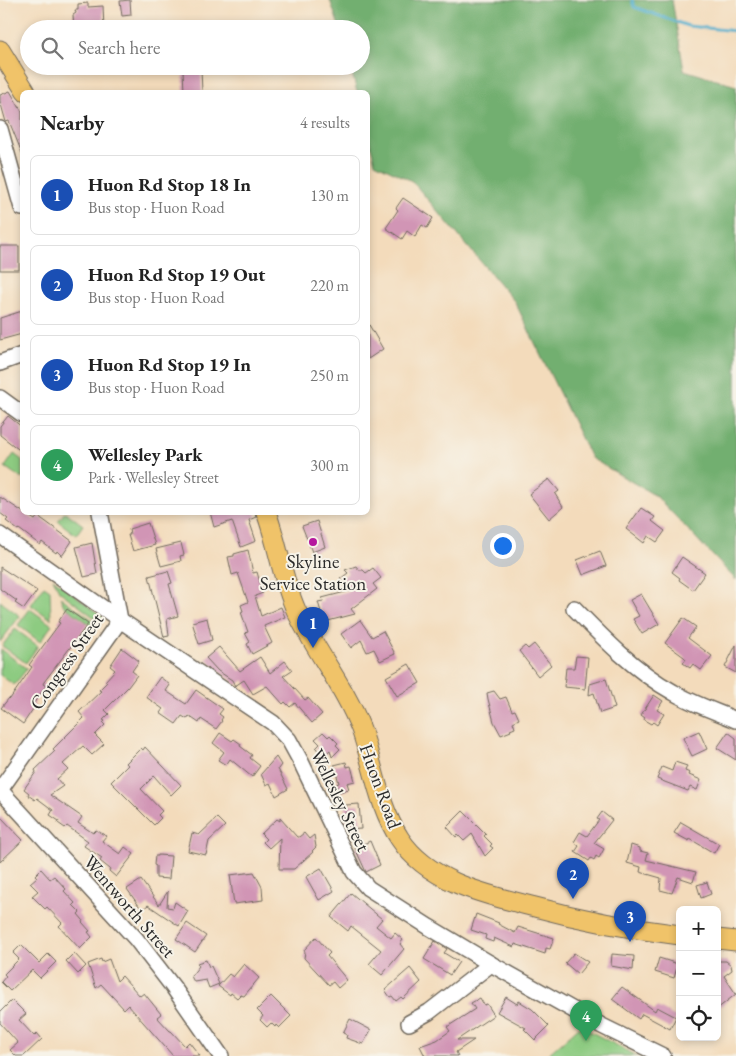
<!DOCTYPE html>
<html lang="en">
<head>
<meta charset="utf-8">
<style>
  body { margin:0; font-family:"EB Garamond",serif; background:#f6f6f6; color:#222 }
  .controls { position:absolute; right:15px; bottom:15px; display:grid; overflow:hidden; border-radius:8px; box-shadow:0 2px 8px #0003 }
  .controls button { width:45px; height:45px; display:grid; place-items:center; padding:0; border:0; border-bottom:1px solid #e0e0e0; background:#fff; color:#222; font:25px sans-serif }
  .you { position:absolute; left:502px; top:545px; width:18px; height:18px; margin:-12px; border:4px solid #fff; border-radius:50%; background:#1a73e8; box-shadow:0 0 0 8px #1a73e833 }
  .badge { display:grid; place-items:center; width:32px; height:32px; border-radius:50%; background:#111827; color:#fff; font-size:16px; font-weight:700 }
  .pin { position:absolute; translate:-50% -41px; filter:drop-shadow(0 1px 2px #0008) }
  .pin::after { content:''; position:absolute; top:26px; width:18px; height:15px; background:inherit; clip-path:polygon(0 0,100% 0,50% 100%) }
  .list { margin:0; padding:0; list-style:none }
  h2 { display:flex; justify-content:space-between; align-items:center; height:65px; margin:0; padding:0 20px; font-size:21px }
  h2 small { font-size:16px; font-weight:400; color:#767676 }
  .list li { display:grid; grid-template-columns:32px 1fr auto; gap:15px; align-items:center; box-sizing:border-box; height:80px; margin:0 10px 10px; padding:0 10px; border:1px solid #e0e0e0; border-radius:8px }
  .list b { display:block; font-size:19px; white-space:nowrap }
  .list p { margin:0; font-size:16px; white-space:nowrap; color:#767676 }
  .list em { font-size:16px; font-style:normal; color:#767676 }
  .icon { flex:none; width:28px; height:28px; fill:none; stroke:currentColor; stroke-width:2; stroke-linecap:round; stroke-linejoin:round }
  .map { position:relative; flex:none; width:736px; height:1056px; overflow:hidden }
  .search { position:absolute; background:#fff; box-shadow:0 2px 8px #0003; left:20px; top:20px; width:350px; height:55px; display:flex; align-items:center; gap:12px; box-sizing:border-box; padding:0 18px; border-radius:28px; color:#767676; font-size:19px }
  .panel { position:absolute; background:#fff; box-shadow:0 2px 8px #0003; left:20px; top:90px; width:350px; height:425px; border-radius:8px }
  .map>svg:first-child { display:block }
  .green { fill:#8dcb81; stroke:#5c7b56 }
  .forest { fill:#72af6f; stroke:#4e6d4d }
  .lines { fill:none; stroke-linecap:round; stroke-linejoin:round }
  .stream { stroke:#4dadcc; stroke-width:3 }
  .building { fill:#d195b5 }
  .minor-casing { stroke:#71695d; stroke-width:18 }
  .major-casing { stroke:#71695d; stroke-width:21 }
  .minor { stroke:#fff; stroke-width:15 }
  .major { stroke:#f0c369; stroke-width:19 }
  .poi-dot { fill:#b5179e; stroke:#f7f3e8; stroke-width:2 }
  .labels { text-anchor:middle; stroke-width:4; stroke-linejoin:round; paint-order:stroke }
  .poi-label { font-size:19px; fill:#2b2b2b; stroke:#f7f3e8 }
  .street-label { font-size:19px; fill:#2b2b2b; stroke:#f7f3e8 }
</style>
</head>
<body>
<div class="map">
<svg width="736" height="1056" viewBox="0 0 736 1056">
  <rect width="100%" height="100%" fill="#f7f3e8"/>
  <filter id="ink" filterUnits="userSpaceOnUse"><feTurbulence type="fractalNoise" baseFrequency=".02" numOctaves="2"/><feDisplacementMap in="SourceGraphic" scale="10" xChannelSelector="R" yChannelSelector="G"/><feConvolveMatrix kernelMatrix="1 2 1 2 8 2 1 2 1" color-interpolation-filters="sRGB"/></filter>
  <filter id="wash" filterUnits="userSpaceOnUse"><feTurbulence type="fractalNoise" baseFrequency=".0096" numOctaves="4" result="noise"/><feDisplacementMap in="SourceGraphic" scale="20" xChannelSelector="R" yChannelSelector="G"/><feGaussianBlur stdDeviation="1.12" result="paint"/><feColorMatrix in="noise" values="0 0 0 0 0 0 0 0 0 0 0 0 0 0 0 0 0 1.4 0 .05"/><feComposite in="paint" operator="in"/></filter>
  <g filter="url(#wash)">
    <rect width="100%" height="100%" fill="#f3dbbb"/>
    <g class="green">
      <path d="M14 454 22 460V479L5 467Z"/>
      <path d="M65 512 67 513 83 525 76 535 58 521Z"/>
      <path d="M53 578 105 619 99 621 59 591Z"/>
      <path d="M44 586 50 590 51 619 31 605Z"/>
      <path d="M60 597 94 621 95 625 86 638 82 635 90 624 64 606Z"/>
      <path d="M0 601 20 616 0 642Z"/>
      <path d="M30 609 52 625 40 642 18 625Z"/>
      <path d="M15 629 38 646 26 663 2 646Z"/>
      <path d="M1 649 27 669 14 685 0 675Z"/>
      <path d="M580 1026 637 1056H546Z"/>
    </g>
    <path class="forest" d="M330 0H672L684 70 736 86V580L656 496 591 458 515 302 412 181 375 163 368 135V92H357L350 66H361V29H340Z"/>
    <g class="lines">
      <path class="stream" d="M632 0 634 7 688 26 736 31"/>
    </g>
    <g id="blocks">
      <g class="building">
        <path d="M130 0 131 15 122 16 120 1Z"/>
        <path d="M88 3V7L103 6 104 29H74L73 15 76 13 75 10H78V4Z"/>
        <path d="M201 69 202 92H184L183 70Z"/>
        <path d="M10 91 22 112V153L9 121 6 122 0 101V95Z"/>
        <path d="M403 198 433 218 427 228 422 225 415 237 407 231 402 239 386 228 398 210 396 208Z"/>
        <rect x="0" y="246" width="19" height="24"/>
        <path d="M22 311V334L0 340V318Z"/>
        <path d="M368 323 383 349 368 359Z"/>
        <path d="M8 416 22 427V452L0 435V426Z"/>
        <path d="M549 479 559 491 555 494 563 507 549 519 529 494Z"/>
        <path d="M0 497 35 520 38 516 72 541 62 556 57 551 56 553 42 542 40 545 19 529 18 530 6 521 8 519 0 513Z"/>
        <path d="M641 508 655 517 652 521 665 531 657 542 648 536 644 543 626 529Z"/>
        <path d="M210 512H255L256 517 249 520 256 541 241 547 232 521 214 527Z"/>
        <path d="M317 521 325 547 312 552 302 526Z"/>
        <path d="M148 523 155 545 133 551 128 535H130L129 529Z"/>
        <path d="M92 543 97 574 84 577 76 547Z"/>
        <path d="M181 543 184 555 180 556 181 561 161 566 156 549Z"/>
        <path d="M248 550 253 573 257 572 263 593 255 596 261 616 281 607 285 617 264 626 272 643 252 654 247 644 250 642 245 633 248 632 241 612 243 611 241 605 248 602 238 573 232 575 228 557 234 556V554Z"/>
        <path d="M600 551 606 566 583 575 577 560Z"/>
        <path d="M682 557 705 573 693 590 679 580 680 578 672 572Z"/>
        <path d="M356 566 359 570H363L366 573 373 568 381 578 373 584 377 589 351 609 355 614 324 622 318 602 323 601 322 598 349 591 340 579 348 573 345 570Z"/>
        <path d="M0 567 37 591 24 609 15 603 17 601 0 589Z"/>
        <path d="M168 571 172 583 169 584 178 616 167 619 169 636 164 637 149 576Z"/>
        <path d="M641 594 659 624 642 634 633 619 639 616 630 600Z"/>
        <path d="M67 609 88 624 44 682 43 684 46 686 33 704 35 706 23 724 1 708 9 698 10 699 32 667 29 665 60 623 58 622Z"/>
        <path d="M207 618 212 640 199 644 192 622Z"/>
        <path d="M683 618 696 627 688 638 712 656 701 670 693 664 690 668 683 663 686 659 684 657 665 643Z"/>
        <path d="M360 620 372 637 383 631 395 654 380 661 374 649 367 652 361 640 351 648 341 634Z"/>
        <path d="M534 644 551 665 538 676 519 651 525 646 528 649Z"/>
        <path d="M736 645V673L725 667Z"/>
        <path d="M219 647 240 671 260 657 270 673 285 661 292 670 283 676 305 700 308 698 322 714 312 723 295 703 290 707 285 702 283 704 267 686 253 694 244 680 235 686 232 680 218 671 206 658Z"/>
        <path d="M122 648 139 661 132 671 137 675 128 687 105 710 109 714 103 720 105 721 103 723 105 725 95 735 104 744 92 755 83 746 63 764 68 769 57 779 63 786 50 795 82 817 78 823 93 833 96 830 106 836 102 841 120 854 125 847 134 854 116 877 109 871 110 869 100 861 102 858 84 846 88 841 67 826 65 828 58 823 59 821 50 815 53 810 37 798 35 800 28 795 29 793 24 789 36 772 35 770 55 751 53 749 84 718 79 712 101 691 99 690 107 682 105 681 115 670 110 666Z"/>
        <path d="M576 656 588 657 585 689 564 687 566 668H574Z"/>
        <path d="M409 664 420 683 397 696 386 677Z"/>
        <path d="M160 677 170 685 166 691 186 704 196 690 223 709 219 714 223 717 221 720 222 721 216 729 201 719 199 723 189 716 187 719 182 716 176 724 160 713 163 709 146 697Z"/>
        <path d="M606 679 615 708 600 713 594 693 589 695 590 684Z"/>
        <path d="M494 691 500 699 506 697 512 711 515 710 519 719 513 722 515 728 510 730 511 731 501 735 494 722 488 699 487 693Z"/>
        <path d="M654 695 663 701 657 710 664 714 657 725 653 722 651 724 644 720 645 718 641 715Z"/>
        <path d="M699 731 707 749 692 756 683 738Z"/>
        <path d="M323 732 328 737 330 735 338 743 336 745 340 749 332 757 330 750 323 756 316 748 320 744 315 739Z"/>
        <path d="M728 732 736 738V760L717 748Z"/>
        <path d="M220 733 232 741 234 739 241 744 240 746 252 755 250 758 260 766 252 777 230 759 226 765 218 760 224 752 213 743Z"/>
        <path d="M145 747 181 785 171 795 154 776 141 789 162 811 158 815 161 818 154 825 111 782 128 765 126 763 141 748 143 750Z"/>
        <path d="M276 757 281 765 278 769 288 789 276 796 270 783 266 785 261 774Z"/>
        <path d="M346 762 347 767 351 766 355 781 347 783 349 789 339 792 336 784 339 783 334 765Z"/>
        <path d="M675 762 687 766 685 771 690 773 689 775 701 780 697 790 690 787 688 791 657 779 662 767 672 771Z"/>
        <path d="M359 804 361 829 348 830V822H345L346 805Z"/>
        <path d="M463 811 486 834 484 836 492 844 490 846 493 848 485 856 472 834 464 841 458 835 456 837 447 827Z"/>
        <path d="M602 812 612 820 594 843 604 849 599 858 596 856 594 860 591 858 589 861 575 852 579 846 574 842 580 832 587 836 599 820 597 819Z"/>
        <path d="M0 816 23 840 0 862Z"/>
        <path d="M217 818 225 826 209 841 206 855 188 851 192 833 199 835Z"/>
        <path d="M280 818 297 837H299L304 833 309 839 314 835 316 847 312 851 313 852 294 869H279L280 838 269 848 263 842 266 839 261 834 277 819 280 821Z"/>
        <path d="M681 822 719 844 714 853 690 839 689 841 674 833Z"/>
        <path d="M370 841 380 865 366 872 355 848Z"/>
        <path d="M631 845 640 848V851L648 853 646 860 696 872 693 882 678 877 672 893 660 890 661 878 640 872 641 867 627 863Z"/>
        <path d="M158 855 171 856 169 879 156 878V866L154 865 155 856H158Z"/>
        <path d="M321 868 334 891 319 900 306 877Z"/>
        <path d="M41 869 50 879 54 876 66 889 64 891 75 903 73 905 80 912 78 914 83 920 82 922 90 931 88 932 92 937 80 949 59 926 62 923 47 907 45 909 32 896 38 891 30 883 37 877 35 875Z"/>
        <path d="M254 872 262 887 263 900 234 904 230 875Z"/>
        <path d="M141 880 159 905 168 891 167 907 173 908 175 902 188 911 179 926 148 905 142 910 127 889Z"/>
        <path d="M707 882 711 894 701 898 697 885Z"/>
        <path d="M351 893 382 919 376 926 391 938 395 933 403 940 400 944 404 949 382 975 369 964 381 950 351 926 348 931 331 917Z"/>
        <path d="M476 914 499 923 498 924 515 933 518 927 554 938 550 949 546 948 545 954 515 944 514 947 494 938 493 942 485 939 486 935 471 930Z"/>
        <path d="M187 923 206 936 195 952 176 939Z"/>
        <path d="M316 937 330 953 327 956 347 980 338 988 333 982 329 985 304 958 305 952 304 950Z"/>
        <path d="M435 941 447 949 444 953 459 962 450 975 424 959Z"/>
        <path d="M21 945 39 963 48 954 56 962 40 978 32 970 10 991 1 982 6 976 4 974 19 959 13 953Z"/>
        <path d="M74 953 86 966 78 974 66 961Z"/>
        <path d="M574 953 588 962 578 974 565 963Z"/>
        <path d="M612 954 634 956 633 970 611 966Z"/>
        <path d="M659 958 678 964 674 978 655 972Z"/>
        <path d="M101 959 102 962 109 959 117 981 122 976 140 996 144 993 161 1014 157 1017 170 1031H171L185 1046 189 1042 200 1056H173L128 1005 124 1009 101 984 96 988 88 964Z"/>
        <path d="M206 960 209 967 211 966 219 984 209 988 206 980 194 982 191 976 199 966 197 963Z"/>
        <path d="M719 961H726L731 965 732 970 724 976 736 994 717 1009V964Z"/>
        <path d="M244 964 259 978 244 996 240 995 237 998 231 993 230 995 218 986 229 974 233 977Z"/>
        <path d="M410 968 421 982 403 999 401 997 396 1001 392 996 390 997 385 990Z"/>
        <path d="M622 987 655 1011 657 1007 676 1017 670 1029 642 1014 639 1019 612 999Z"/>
        <path d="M271 996 291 1016 279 1028 276 1025 275 1027 271 1023 267 1027 260 1020 263 1016 257 1010Z"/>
        <path d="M506 997 517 1004 519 1001 532 1009 549 1026 535 1040 524 1029 526 1028 497 1012Z"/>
        <path d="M480 998 484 1005 487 1004 494 1015 457 1040H474L456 1052 458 1056H425L420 1046 437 1040 450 1031 447 1027 475 1009 471 1003Z"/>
        <path d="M12 1000 26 1014 19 1020 34 1036 37 1033 42 1039 24 1056H16L10 1050 18 1043 0 1023V1012Z"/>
        <path d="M350 1019 371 1030 363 1044 346 1038 347 1035 343 1033Z"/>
      </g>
    </g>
  </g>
  <g filter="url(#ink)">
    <use href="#blocks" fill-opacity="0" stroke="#71695d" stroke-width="1"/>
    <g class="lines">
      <defs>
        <g id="minor">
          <path d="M0 129 22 208"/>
          <path d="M0 363 22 355"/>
          <path d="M0 398 22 414"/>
          <path d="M0 535 120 620 273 723 289 740 301 762 354 872 368 888 429 927 491 964 602 1026 663 1056"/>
          <path d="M574 608C604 639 635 671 673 692 693 704 715 711 736 720"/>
          <path d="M0 790 136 939 173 987 221 1056"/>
          <path d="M0 790 120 620 100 512"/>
          <path d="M409 1023 429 1012 491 964"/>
        </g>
        <g id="major">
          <path d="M0 50 26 92"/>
          <path d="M266 512C278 544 282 579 296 610 315 651 345 687 361 729 374 766 378 806 400 839 429 883 488 895 535 907 583 920 631 929 680 935"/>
          <path d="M717 939 736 941"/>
        </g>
      </defs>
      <use href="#minor" class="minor-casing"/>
      <use href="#major" class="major-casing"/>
      <use href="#minor" class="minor"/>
      <use href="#major" class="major"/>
    </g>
  </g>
  <circle class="poi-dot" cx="313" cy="542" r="5"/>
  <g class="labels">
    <g class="poi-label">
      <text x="313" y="568">Skyline<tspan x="313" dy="22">Service Station</tspan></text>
    </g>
    <g class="street-label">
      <text transform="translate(66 661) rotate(-55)" y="7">Congress Street</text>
      <text transform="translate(381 786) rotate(70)" y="7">Huon Road</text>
      <text transform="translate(341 800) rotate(64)" y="7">Wellesley Street</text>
      <text transform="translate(130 906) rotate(49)" y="7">Wentworth Street</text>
    </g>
  </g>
</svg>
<div class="controls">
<button>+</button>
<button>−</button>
<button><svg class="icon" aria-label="locate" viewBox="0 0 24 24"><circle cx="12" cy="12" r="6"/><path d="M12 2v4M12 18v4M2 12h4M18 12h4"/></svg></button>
</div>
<div class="you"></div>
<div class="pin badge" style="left:313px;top:648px;background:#1a4fb4">1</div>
<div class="pin badge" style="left:573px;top:899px;background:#1a4fb4">2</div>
<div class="pin badge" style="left:630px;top:942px;background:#1a4fb4">3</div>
<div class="pin badge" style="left:586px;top:1041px;background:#2e9e5b">4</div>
<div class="search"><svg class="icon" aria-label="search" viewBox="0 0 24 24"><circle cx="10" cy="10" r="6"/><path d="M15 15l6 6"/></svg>Search here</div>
<section class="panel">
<h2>Nearby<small>4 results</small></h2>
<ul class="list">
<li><span class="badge" style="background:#1a4fb4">1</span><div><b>Huon Rd Stop 18 In</b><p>Bus stop · Huon Road</p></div><em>130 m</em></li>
<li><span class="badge" style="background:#1a4fb4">2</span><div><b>Huon Rd Stop 19 Out</b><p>Bus stop · Huon Road</p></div><em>220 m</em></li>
<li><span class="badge" style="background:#1a4fb4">3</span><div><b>Huon Rd Stop 19 In</b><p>Bus stop · Huon Road</p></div><em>250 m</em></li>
<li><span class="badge" style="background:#2e9e5b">4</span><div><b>Wellesley Park</b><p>Park · Wellesley Street</p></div><em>300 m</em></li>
</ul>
</section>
</div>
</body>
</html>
